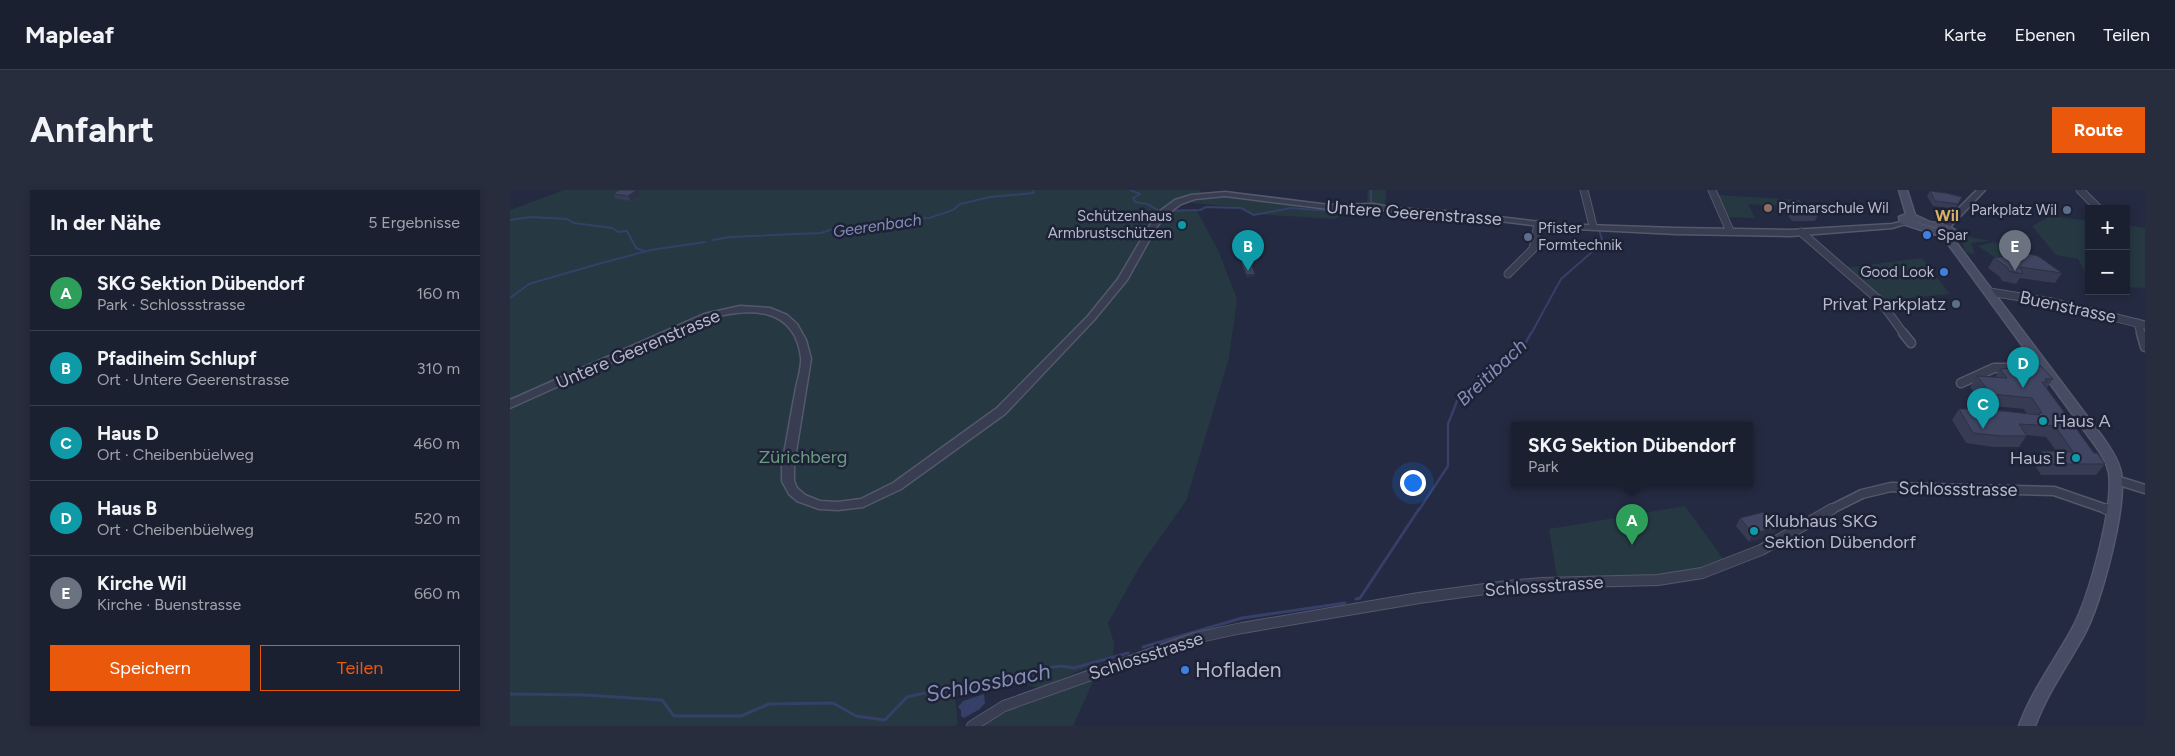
<!DOCTYPE html>
<html lang="de">
<head>
<meta charset="utf-8">
<style>
  body { margin:0; font-family:Figtree,sans-serif; background:#282d3d; color:#f1f3f6 }
  .controls { position:absolute; right:15px; top:15px; display:grid; overflow:hidden; border-radius:0px; box-shadow:0 2px 8px #0003 }
  .controls button { width:45px; height:45px; display:grid; place-items:center; padding:0; border:0; border-bottom:1px solid #393e4d; background:#1b2031; color:#f1f3f6; font:25px sans-serif }
  .you { position:absolute; left:902px; top:292px; width:18px; height:18px; margin:-12px; border:4px solid #fff; border-radius:50%; background:#1a73e8; box-shadow:0 0 0 8px #1a73e833 }
  .badge { display:grid; place-items:center; width:32px; height:32px; border-radius:50%; background:#ea580c; color:#fff; font-size:16px; font-weight:700 }
  .pin { position:absolute; translate:-50% -41px; filter:drop-shadow(0 1px 2px #0008) }
  .pin::after { content:''; position:absolute; top:26px; width:18px; height:15px; background:inherit; clip-path:polygon(0 0,100% 0,50% 100%) }
  .popup { position:absolute; left:1001px; top:232px; width:242px; height:65px; box-sizing:border-box; display:grid; place-content:center; border-radius:0px; background:#1b2031; filter:drop-shadow(0 1px 4px #0005); font-size:16px; white-space:nowrap; color:#a0a3ab }
  .popup b { font-size:19px; color:#f1f3f6 }
  .popup::after { content:''; position:absolute; left:50%; top:100%; margin-left:-10px; border:10px solid transparent; border-top-color:#1b2031 }
  .list { margin:0; padding:0; list-style:none }
  h2 { display:flex; justify-content:space-between; align-items:center; height:65px; margin:0; padding:0 20px; font-size:21px }
  h2 small { font-size:16px; font-weight:400; color:#a0a3ab }
  .list li { display:grid; grid-template-columns:32px 1fr auto; gap:15px; align-items:center; box-sizing:border-box; height:75px; padding:0 20px; border-top:1px solid #393e4d }
  .list b { display:block; font-size:19px; white-space:nowrap }
  .list p { margin:0; font-size:16px; white-space:nowrap; color:#a0a3ab }
  .list em { font-size:16px; font-style:normal; color:#a0a3ab }
  .actions { display:flex; gap:10px; padding:15px 20px }
  .actions a { flex:1; padding:11px 0; border:1px solid #ea580c; border-radius:0px; text-align:center; font-size:18px; color:#ea580c }
  .actions .main { background:#ea580c; color:#fff }
  .map { position:relative; flex:none; width:1635px; height:536px; overflow:hidden; border-radius:0px }
  header { display:flex; align-items:center; gap:30px; box-sizing:border-box; height:70px; padding:0 25px; background:#1b2031; border-bottom:1px solid #393e4d }
  header strong { font-size:24px }
  nav { display:flex; gap:28px; margin-inline-start:auto; font-size:18px }
  .intro { display:flex; align-items:center; justify-content:space-between; box-sizing:border-box; height:120px; padding:0 30px }
  h1 { margin:0; font-size:35px }
  .button { padding:12px 22px; border-radius:0px; background:#ea580c; color:#fff; font-size:18px; font-weight:700 }
  main { display:flex; gap:30px; padding:0 30px }
  aside { flex:1; background:#1b2031; border-radius:0px; box-shadow:0 2px 8px #0003 }
  .map>svg:first-child { display:block }
  .green { fill:#263842 }
  .water { fill:#363f67 }
  .lines { fill:none; stroke-linecap:round; stroke-linejoin:round }
  .stream-far2 { stroke:#363f67; stroke-width:2 }
  .stream-far1 { stroke:#363f67; stroke-width:2.5 }
  .stream { stroke:#363f67; stroke-width:3 }
  .minor-far2-casing { stroke:#54586b; stroke-width:9 }
  .minor-far1-casing { stroke:#54586b; stroke-width:11 }
  .minor-casing { stroke:#54586b; stroke-width:12 }
  .tertiary-casing { stroke:#54586b; stroke-width:3 }
  .secondary-casing { stroke:#54586b; stroke-width:3 }
  .minor-far2 { stroke:#393d51; stroke-width:7 }
  .minor-far1 { stroke:#393d51; stroke-width:8 }
  .minor { stroke:#393d51; stroke-width:10 }
  .tertiary { fill:#393d51; fill-rule:evenodd }
  .secondary { fill:#474b64; fill-rule:evenodd }
  .wall { fill:#373c54 }
  .shaded-wall { fill:#2d3145 }
  .building { fill:#404662; stroke:#2d3145 }
  .education-dot { fill:#8d6e63; stroke:#1e2236; stroke-width:2 }
  .service-dot { fill:#5c6f8a; stroke:#1e2236; stroke-width:2 }
  .culture-dot { fill:#0f9aa8; stroke:#1e2236; stroke-width:2 }
  .shop-dot { fill:#3f7fe0; stroke:#1e2236; stroke-width:2 }
  .labels { text-anchor:middle; stroke-width:5; stroke-linejoin:round; paint-order:stroke }
  .far-poi-label { font-size:15px; fill:#b5b9cb; stroke:#1e2236; text-anchor:start }
  .far-neighbourhood-label { font-size:16px; font-weight:bold; fill:#dab362; stroke:#1e2236 }
  .far-water-label { font-size:16px; font-style:italic; fill:#838db8; stroke:#1e2236 }
  .street-label { font-size:18px; fill:#b5b9cb; stroke:#1e2236 }
  .poi-label { font-size:18px; fill:#b5b9cb; stroke:#1e2236; text-anchor:end }
  .park-label { font-size:18px; fill:#6c9d83; stroke:#1e2236 }
  .water-label { font-size:19px; font-style:italic; fill:#838db8; stroke:#1e2236 }
  .near-poi-label { font-size:21px; fill:#b5b9cb; stroke:#1e2236; text-anchor:start }
  .near-water-label { font-size:22px; font-style:italic; fill:#838db8; stroke:#1e2236 }
</style>
</head>
<body>
<header>
<strong>Mapleaf</strong>
<nav><a>Karte</a><a>Ebenen</a><a>Teilen</a></nav>
</header>
<div class="intro"><h1>Anfahrt</h1><a class="button">Route</a></div>
<main>
<aside>
<h2>In der Nähe<small>5 Ergebnisse</small></h2>
<ul class="list">
<li><span class="badge" style="background:#2e9e5b">A</span><div><b>SKG Sektion Dübendorf</b><p>Park · Schlossstrasse</p></div><em>160 m</em></li>
<li><span class="badge" style="background:#0f9aa8">B</span><div><b>Pfadiheim Schlupf</b><p>Ort · Untere Geerenstrasse</p></div><em>310 m</em></li>
<li><span class="badge" style="background:#0f9aa8">C</span><div><b>Haus D</b><p>Ort · Cheibenbüelweg</p></div><em>460 m</em></li>
<li><span class="badge" style="background:#0f9aa8">D</span><div><b>Haus B</b><p>Ort · Cheibenbüelweg</p></div><em>520 m</em></li>
<li><span class="badge" style="background:#6b7280">E</span><div><b>Kirche Wil</b><p>Kirche · Buenstrasse</p></div><em>660 m</em></li>
</ul>
<div class="actions"><a class="main">Speichern</a><a>Teilen</a></div>
</aside>
<div class="map">
<svg width="1635" height="536" viewBox="0 0 1635 536">
  <rect width="100%" height="100%" fill="#242a41"/>
  <g class="green">
    <path d="M54 0H691L689 6 733 8 835 24 825 29 746 24 725 17 681 13 684 9 669 14 662 19H686L709 62 727 109 719 168 676 311 632 373 598 433 604 453 603 466 530 498 501 491 445 507 448 534 445 536H0V20Z"/>
    <path d="M858 0H876L875 15 857 13Z"/>
    <path d="M1208 5 1290 10 1297 21 1277 20 1274 16 1238 14 1245 28 1217 27Z"/>
    <path d="M1540 26 1579 31V89L1568 69 1546 65 1522 36Z"/>
    <path d="M1616 35 1635 38V98L1616 97Z"/>
    <path d="M1451 45 1480 51 1461 53 1465 64 1457 63 1449 48Z"/>
    <path d="M1483 52 1513 58 1521 76 1486 68 1468 56Z"/>
    <path d="M1412 68 1440 104 1370 111 1333 78Z"/>
    <path d="M1175 316 1214 370 1184 381 1155 386 1047 388 1039 339Z"/>
    <path d="M586 485 563 536H469L499 517Z"/>
  </g>
  <path class="water" d="M474 504 475 513 470 519 454 528 451 526V520L448 517 453 511Z"/>
  <g class="lines">
    <g class="stream-far2">
      <path d="M620 0 630 4 623 8 625 12 637 14 648 20"/>
      <path d="M861 0V14"/>
      <path d="M659 21 690 20 696 17 731 18 744 25 781 18 833 22"/>
      <path d="M840 21H855"/>
      <path d="M0 30 21 27 57 29 64 33 102 38 108 42 117 41 126 58 134 61"/>
      <path d="M203 50 220 47 311 43 326 38 341 40 389 29 419 28 443 20 450 14 480 7 524 3 523 0"/>
      <path d="M0 108 19 94 88 74 141 60 195 52"/>
      <path d="M1021 144 1051 89 1090 55 1092 49 1089 40"/>
    </g>
    <path class="stream-far1" d="M909 320 938 276V234L947 211 1015 154 1021 143"/>
    <g class="stream">
      <path d="M846 409 850 408 909 319"/>
      <path d="M633 457 732 428 835 413"/>
      <path d="M0 504 75 505 152 510 164 526H231L259 514 323 513 346 526 375 530 397 507 419 502 438 501 459 493 482 495 510 490 536 478 551 476 564 478 618 463"/>
    </g>
    <defs>
      <g id="minor-far2">
        <path d="M1074 0 1083 36"/>
        <path d="M1202 0 1220 41"/>
        <path d="M1570 0 1589 19"/>
        <path d="M1291 42 1370 111 1394 144"/>
        <path d="M998 84 1023 59 1028 34"/>
        <path d="M1480 102 1542 112 1635 135"/>
        <path d="M1628 133 1631 144"/>
      </g>
      <g id="minor-far1">
        <path d="M1393 143 1401 153"/>
        <path d="M1631 143 1635 157"/>
        <path d="M1451 193 1484 178H1516"/>
        <path d="M1606 290 1635 299"/>
        <path d="M1320 320 1352 304 1381 297 1544 301 1599 320"/>
      </g>
      <g id="minor">
        <path d="M1596 319 1602 321"/>
        <path d="M462 536 494 516 685 448 732 438 909 408 997 396 1032 393 1148 390 1192 383 1251 360 1322 319"/>
      </g>
      <g id="tertiary">
        <path d="M1467 0H1475L1438 39H1432V35Z"/>
        <path d="M715 2 819 15 864 14 884 18 948 22 1046 34 1166 38 1281 40 1382 34 1395 31 1399 33 1382 38 1281 46 1166 44 1046 38 948 26 884 22 864 18 819 19 715 6 685 9 671 14 656 25 646 38 617 90 584 130 495 224 391 299 353 317 328 320 309 319 287 311 279 304 272 291V274C277 249 281 223 286 198 288 188 292 176 291 167 284 116 240 118 200 128L0 218V210L194 124 230 116 260 118 277 125 287 134 296 150 301 169 284 274V291L287 298 295 305 310 311 328 312 351 309 383 293 487 218 578 126 608 89 638 38 650 21 665 10 681 5Z"/>
      </g>
      <path id="secondary" d="M1389 0H1397L1405 25 1420 32 1438 35 1446 41V45L1442 47 1594 249C1601 259 1609 271 1611 283 1617 318 1591 413 1574 445 1557 476 1537 503 1525 536H1509C1522 500 1544 472 1562 439 1579 408 1604 317 1599 283 1597 273 1591 263 1585 255L1433 47 1390 33 1389 27 1396 24ZM1398 30 1432 39 1436 42Z"/>
    </defs>
    <use href="#minor-far2" class="minor-far2-casing"/>
    <use href="#minor-far1" class="minor-far1-casing"/>
    <use href="#minor" class="minor-casing"/>
    <use href="#tertiary" class="tertiary-casing"/>
    <use href="#secondary" class="secondary-casing"/>
    <use href="#minor-far2" class="minor-far2"/>
    <use href="#minor-far1" class="minor-far1"/>
    <use href="#minor" class="minor"/>
    <use href="#tertiary" class="tertiary"/>
    <use href="#secondary" class="secondary"/>
  </g>
  <g class="wall">
    <path d="M1420 1 1452 7 1445 19 1423 16 1417 6Z"/>
    <path d="M103 4 130 5 121 11 106 9Z"/>
    <path d="M1279 15 1308 24 1305 31H1282L1276 23Z"/>
    <path d="M1484 68 1552 83 1545 93 1510 88 1506 94 1492 91 1490 87 1478 78Z"/>
    <path d="M1490 179 1543 189 1537 198 1584 263 1595 274 1586 285H1531L1523 272 1532 261 1547 262 1536 247 1517 245 1509 257H1483L1456 253 1442 230 1449 219 1517 224 1514 219 1473 215 1460 197 1467 186 1485 187Z"/>
    <path d="M1230 328 1267 337 1263 345 1239 352 1226 336Z"/>
  </g>
  <g class="shaded-wall">
    <path d="M127 0 130 5 121 11 118 6Z"/>
    <path d="M745 84V86L736 88V85Z"/>
    <path d="M1267 337 1263 345 1239 352 1243 344Z"/>
  </g>
  <g class="building">
    <path d="M109 0H127L118 6 103 4Z"/>
    <path d="M1420 1 1436 3 1452 7 1448 14 1425 11Z"/>
    <path d="M1282 14 1302 15 1308 24 1285 23 1279 15Z"/>
    <path d="M1514 63 1528 66 1552 83 1510 77 1513 84 1499 81 1497 77 1484 68Z"/>
    <path d="M740 71 745 84 736 85 731 72Z"/>
    <path d="M1531 176 1543 189H1535L1537 192H1532L1584 263H1587L1595 274H1540L1532 261 1563 262 1545 236 1509 234 1517 246H1491L1463 243 1449 219H1475L1530 225 1528 223H1532L1522 208 1481 204 1467 186 1497 188 1490 179Z"/>
    <path d="M1254 322 1267 337 1243 344 1230 328Z"/>
  </g>
  <circle class="education-dot" cx="1258" cy="18" r="5"/>
  <g class="service-dot">
    <circle cx="1557" cy="20" r="5"/>
    <circle cx="1018" cy="47" r="5"/>
    <circle cx="1446" cy="114" r="5"/>
  </g>
  <g class="culture-dot">
    <circle cx="672" cy="35" r="5"/>
    <circle cx="1533" cy="231" r="5"/>
    <circle cx="1566" cy="268" r="5"/>
    <circle cx="1244" cy="341" r="5"/>
  </g>
  <g class="shop-dot">
    <circle cx="1417" cy="45" r="5"/>
    <circle cx="1434" cy="82" r="5"/>
    <circle cx="675" cy="480" r="5"/>
  </g>
  <g class="labels">
    <g class="far-poi-label">
      <text x="1268" y="23">Primarschule Wil</text>
      <text x="1547" y="25" text-anchor="end">Parkplatz Wil</text>
      <text x="662" y="31" text-anchor="end">Schützenhaus<tspan x="662" dy="17">Armbrustschützen</tspan></text>
      <text x="1028" y="43">Pfister<tspan x="1028" dy="17">Formtechnik</tspan></text>
      <text x="1427" y="50">Spar</text>
      <text x="1424" y="87" text-anchor="end">Good Look</text>
    </g>
    <g class="far-neighbourhood-label">
      <text x="1437" y="31">Wil</text>
    </g>
    <g class="far-water-label">
      <text transform="translate(367 35) rotate(-8)" y="6">Geerenbach</text>
    </g>
    <g class="street-label">
      <text transform="translate(904 23) rotate(4)" y="6">Untere Geerenstrasse</text>
      <text transform="translate(1558 117) rotate(12)" y="6">Buenstrasse</text>
      <text transform="translate(128 159) rotate(-23)" y="6">Untere Geerenstrasse</text>
      <text transform="translate(1448 299) rotate(1)" y="6">Schlossstrasse</text>
      <text transform="translate(1034 396) rotate(-4)" y="6">Schlossstrasse</text>
      <text transform="translate(636 466) rotate(-18)" y="6">Schlossstrasse</text>
    </g>
    <g class="poi-label">
      <text x="1436" y="120">Privat Parkplatz</text>
      <text x="1543" y="237" text-anchor="start">Haus A</text>
      <text x="1556" y="274">Haus E</text>
      <text x="1254" y="337" text-anchor="start">Klubhaus SKG<tspan x="1254" dy="21">Sektion Dübendorf</tspan></text>
    </g>
    <g class="park-label">
      <text x="293" y="273">Zürichberg</text>
    </g>
    <g class="water-label">
      <text transform="translate(981 182) rotate(-43)" y="7">Breitibach</text>
    </g>
    <g class="near-poi-label">
      <text x="685" y="487">Hofladen</text>
    </g>
    <g class="near-water-label">
      <text transform="translate(478 492) rotate(-11)" y="8">Schlossbach</text>
    </g>
  </g>
</svg>
<div class="controls">
<button>+</button>
<button>−</button>
</div>
<div class="you"></div>
<div class="pin badge" style="left:1122px;top:355px;background:#2e9e5b">A</div>
<div class="popup"><b>SKG Sektion Dübendorf</b>Park</div>
<div class="pin badge" style="left:738px;top:81px;background:#0f9aa8">B</div>
<div class="pin badge" style="left:1473px;top:239px;background:#0f9aa8">C</div>
<div class="pin badge" style="left:1513px;top:198px;background:#0f9aa8">D</div>
<div class="pin badge" style="left:1505px;top:81px;background:#6b7280">E</div>
</div>
</main>
</body>
</html>
